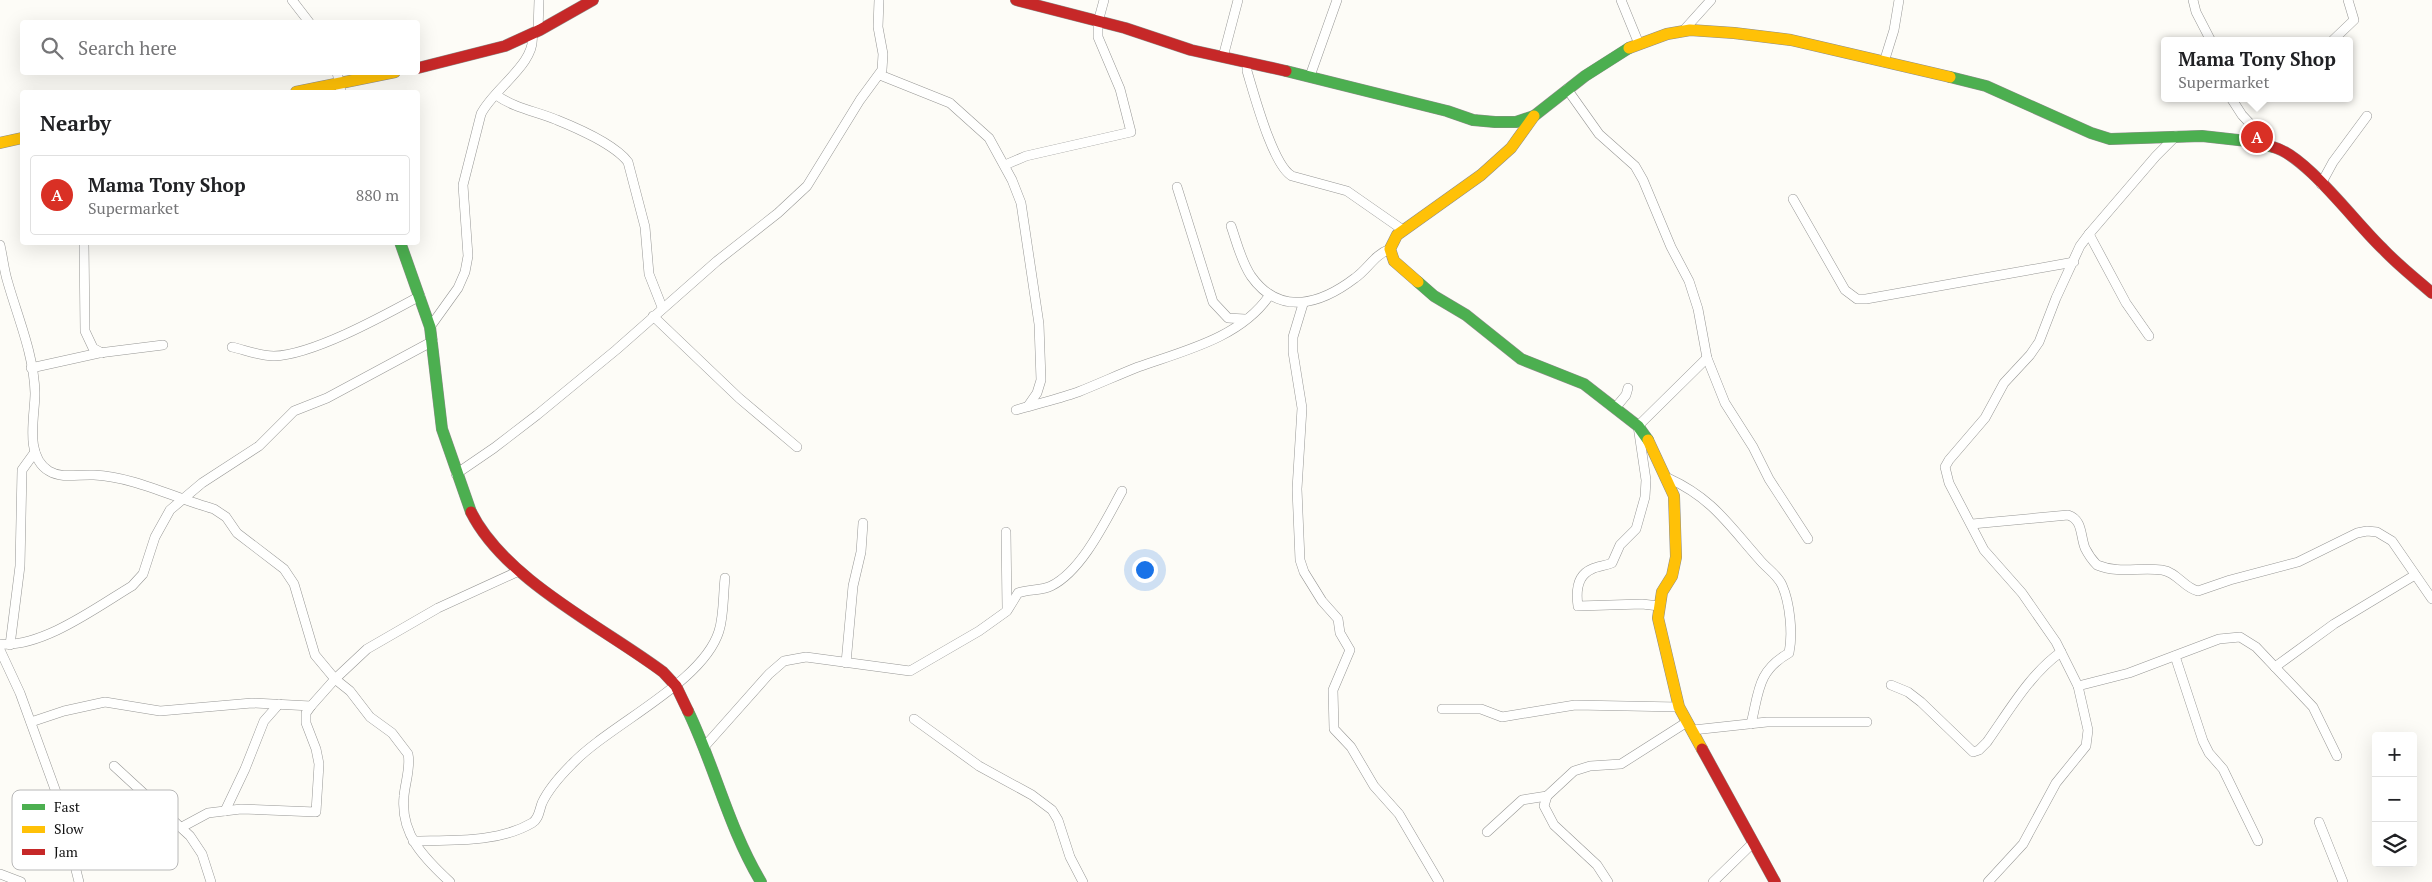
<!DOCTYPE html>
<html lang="en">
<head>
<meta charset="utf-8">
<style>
  body { margin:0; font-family:"PT Serif",serif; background:#f6f6f6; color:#202124 }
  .controls { position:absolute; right:15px; bottom:15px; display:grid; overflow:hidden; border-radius:5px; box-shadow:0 5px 20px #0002 }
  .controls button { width:45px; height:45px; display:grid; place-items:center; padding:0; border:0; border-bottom:1px solid #e0e0e0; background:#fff; color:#202124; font:25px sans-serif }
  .you { position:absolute; left:1144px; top:569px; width:18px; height:18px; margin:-12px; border:4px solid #fff; border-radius:50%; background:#1a73e8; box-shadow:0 0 0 8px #1a73e833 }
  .badge { display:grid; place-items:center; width:32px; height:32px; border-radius:50%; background:#d93025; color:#fff; font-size:16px; font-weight:700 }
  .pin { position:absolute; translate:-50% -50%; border:2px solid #fff; box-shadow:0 1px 5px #0006 }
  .popup { position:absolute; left:2161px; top:37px; width:192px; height:65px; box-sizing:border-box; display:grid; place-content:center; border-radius:5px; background:#fff; filter:drop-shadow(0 1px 4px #0005); font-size:16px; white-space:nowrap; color:#757577 }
  .popup b { font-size:19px; color:#202124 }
  .popup::after { content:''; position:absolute; left:50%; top:100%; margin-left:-10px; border:10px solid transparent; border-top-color:#fff }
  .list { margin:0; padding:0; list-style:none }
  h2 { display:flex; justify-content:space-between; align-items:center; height:65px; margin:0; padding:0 20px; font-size:21px }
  h2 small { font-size:16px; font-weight:400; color:#757577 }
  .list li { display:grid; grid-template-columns:32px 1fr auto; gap:15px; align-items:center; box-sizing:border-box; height:80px; margin:0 10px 10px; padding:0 10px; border:1px solid #e0e0e0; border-radius:5px }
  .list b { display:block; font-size:19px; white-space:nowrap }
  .list p { margin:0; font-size:16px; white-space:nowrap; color:#757577 }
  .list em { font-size:16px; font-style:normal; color:#757577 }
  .icon { flex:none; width:28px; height:28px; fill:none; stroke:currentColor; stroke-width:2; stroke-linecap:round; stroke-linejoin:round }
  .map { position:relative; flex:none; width:2432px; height:882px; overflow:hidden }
  .search { position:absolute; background:#fff; box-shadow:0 5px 20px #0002; left:20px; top:20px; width:400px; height:55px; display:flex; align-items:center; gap:12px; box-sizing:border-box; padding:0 18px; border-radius:5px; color:#757577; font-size:19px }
  .panel { position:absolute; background:#fff; box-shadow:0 5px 20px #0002; left:20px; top:90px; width:400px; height:155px; border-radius:5px }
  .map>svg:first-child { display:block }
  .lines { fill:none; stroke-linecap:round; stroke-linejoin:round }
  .street-casing { stroke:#979795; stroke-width:10 }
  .fast-casing { stroke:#8e8d8b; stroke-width:12 }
  .slow-casing { stroke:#8e8d8b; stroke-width:12 }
  .jam-casing { stroke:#8e8d8b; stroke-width:12 }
  .street { stroke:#fffffe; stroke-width:9 }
  .fast { stroke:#4caf50; stroke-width:11 }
  .slow { stroke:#ffc107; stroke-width:11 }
  .jam { stroke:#c62828; stroke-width:11 }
  .key { fill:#fff; stroke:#b8b8b8; stroke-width:1 }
  .key-label { font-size:14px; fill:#111 }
</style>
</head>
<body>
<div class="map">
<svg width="2432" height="882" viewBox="0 0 2432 882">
  <rect width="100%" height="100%" fill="#fdfcf7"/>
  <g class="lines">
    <defs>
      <g id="street">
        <path d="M292 0 309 22"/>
        <path d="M1621 0 1639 44"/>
        <path d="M2193 0 2196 12 2211 41"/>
        <path d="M538 31 539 0"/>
        <path d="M1683 31 1711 0"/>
        <path d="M2332 41 2354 20 2348 0"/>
        <path d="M1223 57 1238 0"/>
        <path d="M1247 62V71C1254 94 1273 166 1292 176L1347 191 1403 230"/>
        <path d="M1884 62 1894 30 1899 0"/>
        <path d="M337 72 341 92"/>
        <path d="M880 75 950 103 989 138 1012 180 1021 203 1039 324 1041 380 1037 393 1028 406"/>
        <path d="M1310 76 1337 0"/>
        <path d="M1567 89 1599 134 1635 166 1643 180 1671 247 1689 281 1698 309 1707 358 1725 403 1753 447 1769 479 1808 539"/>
        <path d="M496 95C516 109 536 111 557 120 577 128 615 145 628 162L645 227 649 274 662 307"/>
        <path d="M2231 98 2242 115 2270 145"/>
        <path d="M1005 165 1026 156 1131 132 1120 89 1098 37V22L1104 0"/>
        <path d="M2321 184 2333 162 2367 116"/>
        <path d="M1177 187 1213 302 1228 318 1245 319"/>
        <path d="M1793 199 1845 290 1857 299H1866L2074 262"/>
        <path d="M1231 226C1237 243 1241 261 1251 276 1280 317 1321 304 1355 278 1368 269 1374 255 1390 249"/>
        <path d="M2089 234 2126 303 2149 336"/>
        <path d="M84 242 85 331 93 348 102 353"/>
        <path d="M0 245C3 258 4 271 8 283 18 318 34 355 35 393 35 416 24 456 49 471 62 479 79 474 94 475 135 477 174 498 214 509L226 517 237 533 284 569 294 584 315 655 335 679 350 691 370 717 392 733 408 754C411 767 405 783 404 796 400 834 424 858 450 882"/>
        <path d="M1303 304 1293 337V352L1302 408 1297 489 1300 560 1304 572 1322 601 1338 619 1340 633 1350 650 1333 690 1334 729 1351 747 1374 786 1399 814 1439 882"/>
        <path d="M653 316 739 398 797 447"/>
        <path d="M430 327 458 288 465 272 468 256 463 185 481 114C493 89 537 63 532 35"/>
        <path d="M232 347C245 350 260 356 274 356 313 355 385 315 420 296"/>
        <path d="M31 368 99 353 163 345"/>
        <path d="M1616 407 1626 395 1628 388"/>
        <path d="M1016 410C1037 404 1058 399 1078 392 1098 384 1118 375 1138 367 1183 351 1240 338 1269 296"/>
        <path d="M456 474 494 448 537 415 616 350 717 261 778 213 807 186 860 100 882 70 883 54 878 27 879 0"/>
        <path d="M1668 478C1712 498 1728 524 1759 559 1766 568 1777 574 1782 585 1790 603 1793 634 1789 653 1757 671 1759 692 1751 724"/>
        <path d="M1972 524 2068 515C2083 520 2080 535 2085 548 2088 554 2092 560 2097 565 2119 574 2139 567 2162 570 2177 572 2184 588 2198 591L2230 580 2298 562 2357 533 2367 531 2377 532 2392 541 2432 599"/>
        <path d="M1006 532 1007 608"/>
        <path d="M1659 606 1642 604 1578 606C1576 592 1577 575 1592 569 1598 566 1605 566 1612 563L1620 545 1636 529 1645 497 1646 480 1638 426 1707 358"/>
        <path d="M0 644C42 648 97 607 132 586L143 574 155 537 170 510 202 483 259 446 294 411 327 398 433 341"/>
        <path d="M10 645 20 566 22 470 35 452"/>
        <path d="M0 650 20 693 72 836 74 862 79 882"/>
        <path d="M2175 656 2203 741 2209 753 2223 769 2258 841"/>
        <path d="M846 663 853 586 861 552 863 523"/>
        <path d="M2275 667 2334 624 2415 575"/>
        <path d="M1891 685 1908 692 1921 702 1973 752 1979 750 1987 742C2009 711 2030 674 2061 652"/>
        <path d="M2078 686 2129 673 2219 639 2240 637 2256 647 2313 707 2337 756"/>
        <path d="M1442 709H1481L1502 717 1575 705 1679 707"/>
        <path d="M914 719 979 766 1032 795 1052 810 1058 820 1070 857 1083 882"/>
        <path d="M31 722 64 711 105 702 160 711 252 703 311 706"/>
        <path d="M1693 730 1767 722H1867"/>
        <path d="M705 746 769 674 784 661 806 657 910 671 979 631 1007 611 1018 593C1028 589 1041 591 1051 586 1082 571 1106 520 1122 491"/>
        <path d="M114 766 190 836 202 854 211 882"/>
        <path d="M225 811 245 769 264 721 279 704"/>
        <path d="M2319 822 2343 882"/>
        <path d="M182 827 208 813 241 809 316 812 319 764 316 749 306 723V713L311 706 335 679 367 649 438 608 519 571"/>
        <path d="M1487 832 1522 800 1547 796"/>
        <path d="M413 841C451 840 498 843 532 823 539 819 539 811 542 803 549 788 560 776 572 764 610 724 703 683 719 631 724 615 723 595 725 578"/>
        <path d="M0 874 21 882"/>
        <path d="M1608 882 1597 865 1554 825 1544 806 1547 796 1574 771 1590 766 1621 764 1687 722"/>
        <path d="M1713 882 1753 843"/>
        <path d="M1988 882 2023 844 2056 783 2086 746 2088 730 2078 686 2056 642 2022 593 1984 550 1949 483 1945 467 1949 460 1985 418 2004 383 2030 355 2039 342 2056 298 2080 246 2089 234 2156 156 2176 136"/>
      </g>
      <g id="fast">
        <path d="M1286 71 1447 111 1473 120 1495 122H1516L1534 116 1585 76 1629 48"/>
        <path d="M1950 77 1986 86 2091 133 2110 139 2202 136 2247 141 2273 147"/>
        <path d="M400 242 430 327 442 429 471 512"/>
        <path d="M1418 282 1434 296 1466 315 1521 359 1584 384 1638 426 1648 440"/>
        <path d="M688 711C715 767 729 829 761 882"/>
      </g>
      <g id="slow">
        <path d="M1629 48 1667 34 1690 30 1734 33 1791 40 1950 77"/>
        <path d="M296 92 395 72"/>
        <path d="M0 143 22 138"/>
        <path d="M1418 282 1394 261 1390 249 1397 235 1481 175 1511 148 1534 116"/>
        <path d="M1648 440 1674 496 1676 557 1672 576 1662 592 1658 618 1679 707 1702 749"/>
      </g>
      <g id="jam">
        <path d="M1016 0 1125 28 1191 50 1286 71"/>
        <path d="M418 68 505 46 540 30 593 0"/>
        <path d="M2273 147C2306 155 2356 224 2383 249 2398 265 2416 279 2432 293"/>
        <path d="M471 512C505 580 603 627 663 672L676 686 688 711"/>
        <path d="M1702 749 1775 882"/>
      </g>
    </defs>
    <use href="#street" class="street-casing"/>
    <use href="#fast" class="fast-casing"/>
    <use href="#slow" class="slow-casing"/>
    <use href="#jam" class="jam-casing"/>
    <use href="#street" class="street"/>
    <use href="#fast" class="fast"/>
    <use href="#slow" class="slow"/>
    <use href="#jam" class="jam"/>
  </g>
  <rect x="12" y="790" width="166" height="80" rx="8" class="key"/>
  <rect x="22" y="804" width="23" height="6" fill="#4caf50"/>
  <rect x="22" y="826" width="23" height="7" fill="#ffc107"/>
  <rect x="22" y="849" width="23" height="6" fill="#c62828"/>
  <g class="key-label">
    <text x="54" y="812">Fast</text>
    <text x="54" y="834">Slow</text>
    <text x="54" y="857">Jam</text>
  </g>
</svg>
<div class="controls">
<button>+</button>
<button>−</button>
<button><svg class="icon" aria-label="layers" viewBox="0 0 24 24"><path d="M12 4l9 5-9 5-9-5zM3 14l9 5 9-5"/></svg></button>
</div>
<div class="you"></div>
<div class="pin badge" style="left:2257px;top:137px">A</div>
<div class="popup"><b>Mama Tony Shop</b>Supermarket</div>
<div class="search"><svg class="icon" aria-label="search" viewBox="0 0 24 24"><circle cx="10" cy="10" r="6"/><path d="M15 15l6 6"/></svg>Search here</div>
<section class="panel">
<h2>Nearby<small></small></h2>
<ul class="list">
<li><span class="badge">A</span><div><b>Mama Tony Shop</b><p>Supermarket</p></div><em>880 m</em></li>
</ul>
</section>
</div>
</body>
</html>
